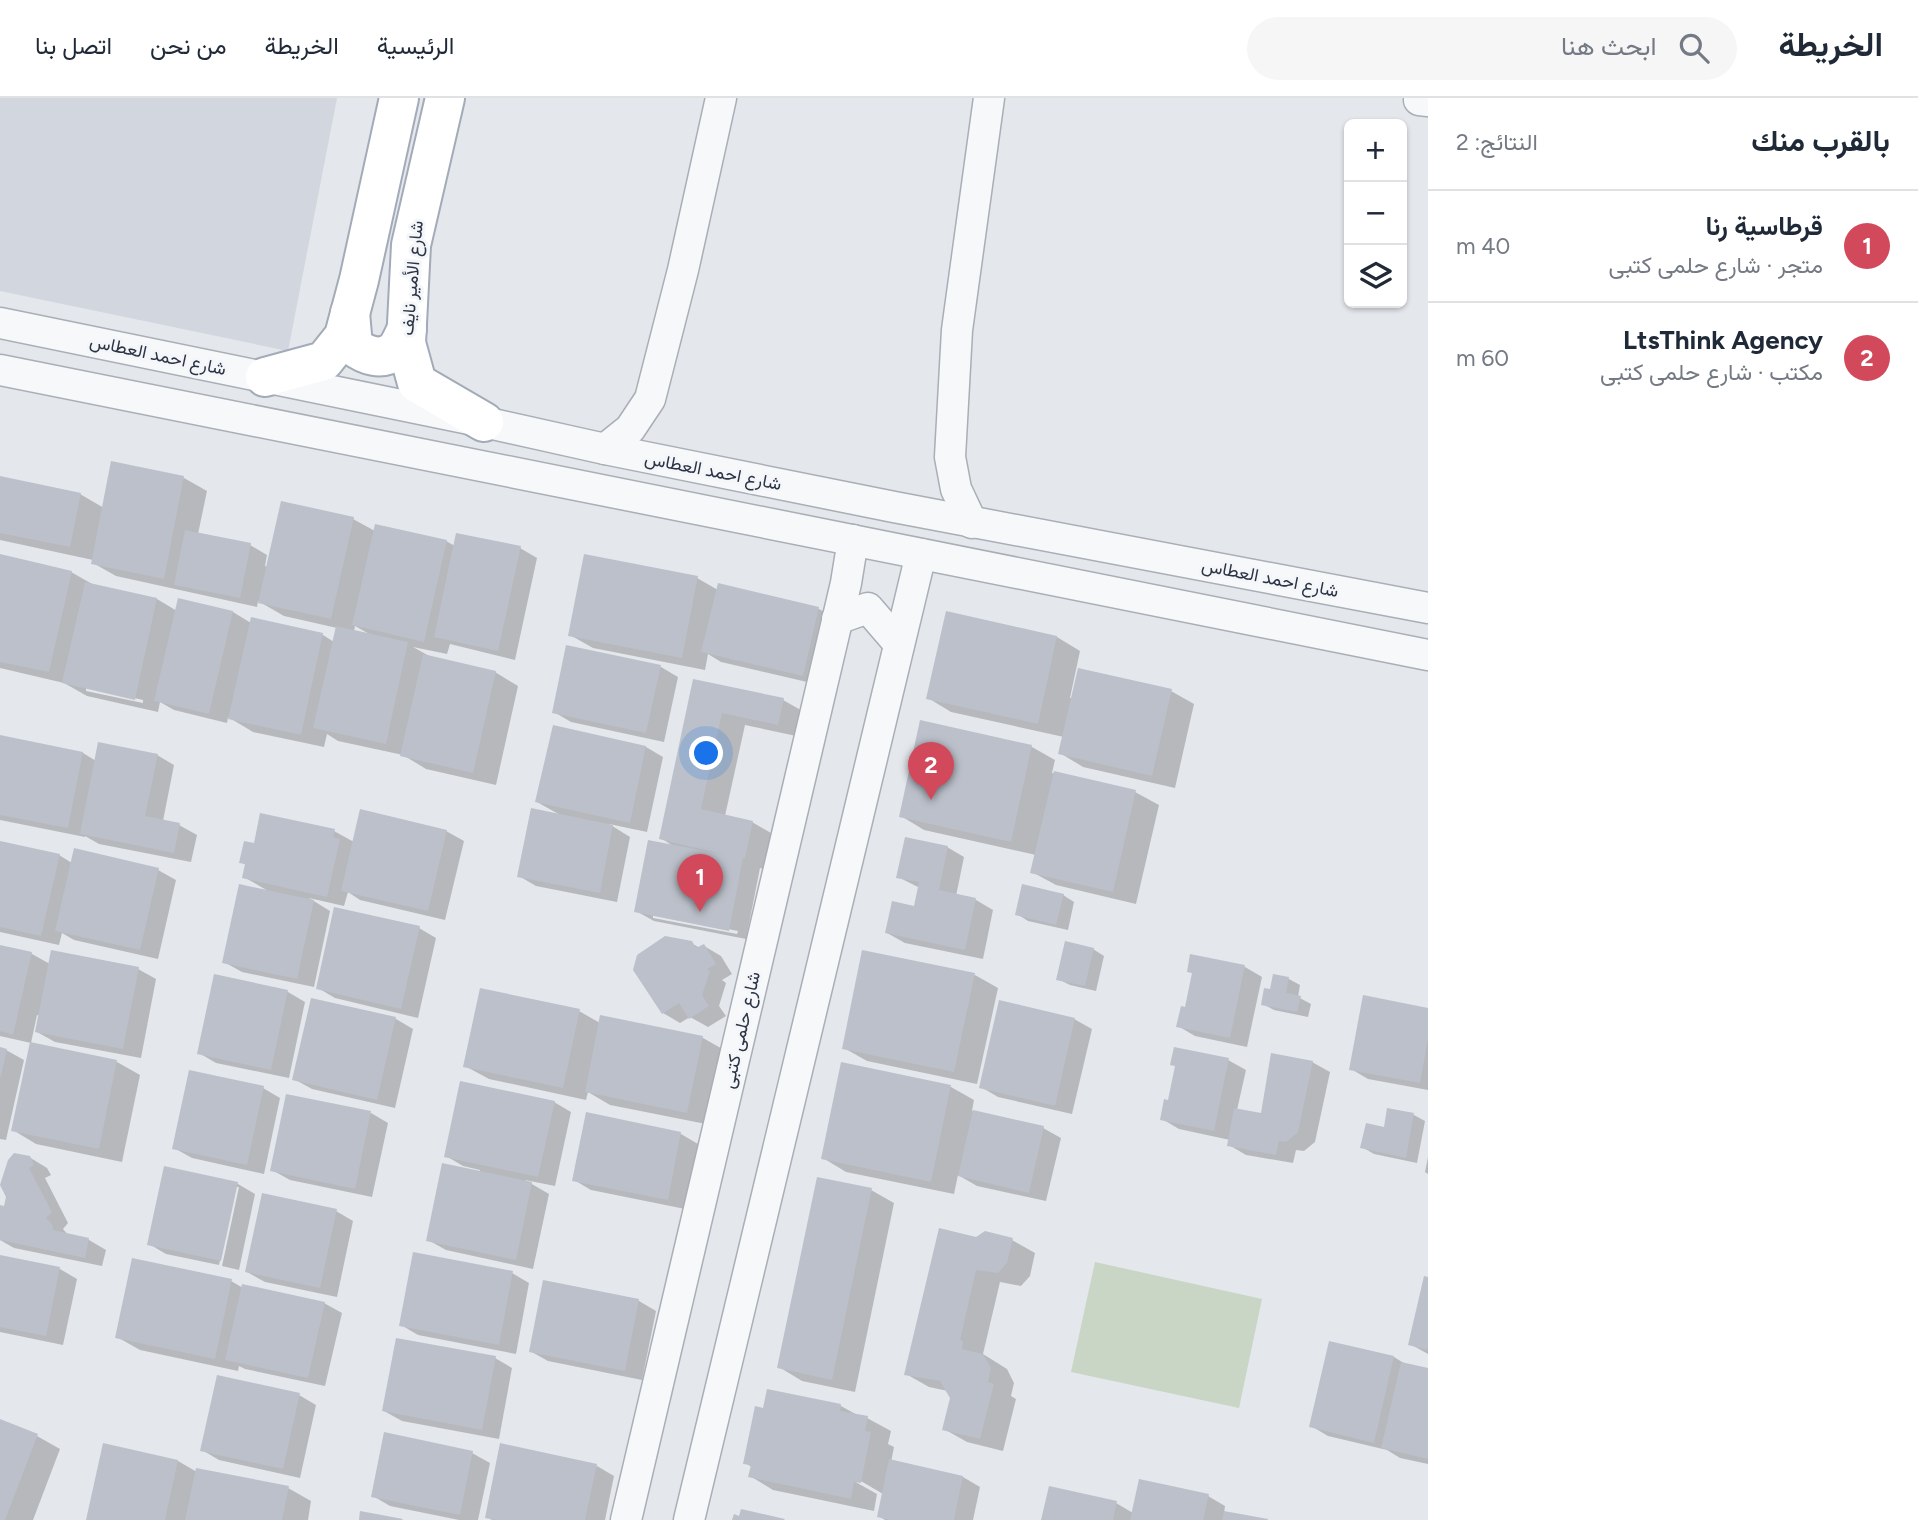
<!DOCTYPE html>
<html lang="ar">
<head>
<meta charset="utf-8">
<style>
  body { margin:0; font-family:Figtree,Vazirmatn,sans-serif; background:#f6f6f7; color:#1f2937; direction:rtl }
  .controls { position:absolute; right:21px; top:21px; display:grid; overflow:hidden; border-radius:10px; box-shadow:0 2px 5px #0004 }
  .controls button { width:63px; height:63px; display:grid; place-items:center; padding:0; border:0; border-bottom:2px solid #e0e1e3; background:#fff; color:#1f2937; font:35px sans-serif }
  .you { position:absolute; left:707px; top:656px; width:24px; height:24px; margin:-18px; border:5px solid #fff; border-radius:50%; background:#1a73e8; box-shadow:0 0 0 10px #1a73e833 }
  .badge { display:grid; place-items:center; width:46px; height:46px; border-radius:50%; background:#d1495b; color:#fff; font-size:23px; font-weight:700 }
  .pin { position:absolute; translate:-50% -58px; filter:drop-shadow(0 2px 4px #0008) }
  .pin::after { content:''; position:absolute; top:37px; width:24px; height:21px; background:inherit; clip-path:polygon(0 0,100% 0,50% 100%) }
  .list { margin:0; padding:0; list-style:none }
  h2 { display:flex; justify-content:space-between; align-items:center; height:91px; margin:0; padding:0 28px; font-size:30px }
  h2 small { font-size:23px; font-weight:400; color:#747a83 }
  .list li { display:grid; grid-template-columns:46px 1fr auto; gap:21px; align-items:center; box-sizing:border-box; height:112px; padding:0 28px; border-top:2px solid #e0e1e3 }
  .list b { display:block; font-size:26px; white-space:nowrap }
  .list p { margin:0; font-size:23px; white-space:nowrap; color:#747a83 }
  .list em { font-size:23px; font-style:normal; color:#747a83 }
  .icon { flex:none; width:38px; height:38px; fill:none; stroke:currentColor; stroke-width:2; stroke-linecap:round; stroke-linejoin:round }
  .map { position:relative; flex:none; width:1428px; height:1422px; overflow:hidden; direction:ltr }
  header { display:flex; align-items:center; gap:42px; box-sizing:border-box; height:98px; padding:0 35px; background:#fff; border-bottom:2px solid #e0e1e3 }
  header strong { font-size:33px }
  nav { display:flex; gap:38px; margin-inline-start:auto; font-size:24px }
  .search { width:490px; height:63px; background:#f6f6f7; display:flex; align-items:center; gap:18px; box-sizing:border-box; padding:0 24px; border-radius:38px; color:#747a83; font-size:26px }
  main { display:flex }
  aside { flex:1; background:#fff }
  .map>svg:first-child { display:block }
  .built { fill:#d2d6de }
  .green { fill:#c9d6c5 }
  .shadow { fill:#0003; fill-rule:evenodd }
  .building { fill:#bbc0ca }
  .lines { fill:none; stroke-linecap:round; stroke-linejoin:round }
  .minor-casing { stroke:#a9aeb7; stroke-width:33 }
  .major-casing { stroke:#a3abb8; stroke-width:42 }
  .minor { stroke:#f7f8fa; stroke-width:30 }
  .major { stroke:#fff; stroke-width:38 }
  .labels { text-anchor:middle; stroke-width:6; stroke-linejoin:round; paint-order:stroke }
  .street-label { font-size:18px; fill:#2b3445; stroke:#f4f6f9 }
</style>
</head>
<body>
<header>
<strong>الخريطة</strong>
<div class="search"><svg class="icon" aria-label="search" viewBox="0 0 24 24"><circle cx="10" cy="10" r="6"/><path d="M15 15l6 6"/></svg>ابحث هنا</div>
<nav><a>الرئيسية</a><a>الخريطة</a><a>من نحن</a><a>اتصل بنا</a></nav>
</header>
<main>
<aside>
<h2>بالقرب منك<small>النتائج: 2</small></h2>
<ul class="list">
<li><span class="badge">1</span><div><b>قرطاسية رنا</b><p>متجر · شارع حلمى كتبى</p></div><em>40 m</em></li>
<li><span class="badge">2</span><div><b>LtsThink Agency</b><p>مكتب · شارع حلمى كتبى</p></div><em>60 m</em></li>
</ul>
</aside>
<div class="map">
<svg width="1428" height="1422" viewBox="0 0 1428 1422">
  <rect width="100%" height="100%" fill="#e4e7ec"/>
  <path class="built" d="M0 0H337L288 253 0 193Z"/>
  <path class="green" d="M1095 1164 1262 1201 1239 1310 1071 1274Z"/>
  <g class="shadow">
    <path d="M0 380 80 396 104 410 184 380 207 393 198 436 250 447 267 457 265 468 268 469 353 421 375 433 446 443 455 448 520 450 537 460 515 562 450 546 447 556 413 549 431 559 495 574 518 588 496 687 426 671 403 657 338 643 327 636 324 649 253 634 228 619 227 625 174 612 160 604 158 614 87 598 64 585 0 570V458L71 474 94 487 157 501 177 513 180 502 233 514 251 525 323 537 334 544 337 530 284 518 258 503 257 509 116 478 93 465V462L0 442ZM355 528 371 537 354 534ZM86 589 143 602V605L86 593Z"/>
    <path d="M697 480 718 492 719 487 819 511 836 521 820 587 721 564 708 556 705 572 593 550 570 537Z"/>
    <path d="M947 515 1057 539 1080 553 1070 600 1171 593 1194 606 1175 690 1083 669 1060 655 1064 639 951 614 928 600Z"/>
    <path d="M661 569 678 579 664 644 571 624 554 614Z"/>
    <path d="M695 583 783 602 806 615 801 639 745 627 725 718 752 724 776 738 768 772 760 770 746 841 654 823 636 813 673 748 661 740ZM653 816 738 833 737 836 653 820Z"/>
    <path d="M922 624 1032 649 1055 662 1052 675 1135 694 1159 707 1136 806 1056 787 1032 774 1036 757 924 732 901 718Z"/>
    <path d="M554 629 646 649 663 659 647 734 609 726 630 739 617 804 536 788 519 778 562 718 537 704Z"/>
    <path d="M0 639 83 655 96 663 157 657 174 667 163 723 179 727 197 737 191 764 99 746 85 738V739L0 722Z"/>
    <path d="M334 733 354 744 446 733 464 743 445 822 360 802 348 794 344 808 309 800 330 813 314 889 242 874 224 864 268 793 244 779 246 767 241 764 255 747Z"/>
    <path d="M0 745 59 757 72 765 158 772 176 782 158 861 74 842 62 835 59 847 0 834Z"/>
    <path d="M947 749 964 759 956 798 976 802 993 812 983 861 905 845 887 835 915 810 920 790 898 779Z"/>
    <path d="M1063 797 1074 804 1068 832 1028 823 1017 816Z"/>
    <path d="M419 830 436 840 418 920 335 900 318 890Z"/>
    <path d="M691 845 700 850 704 848 721 858 732 876 722 882 726 885 719 908 726 918 708 929 690 919 680 925 663 915Z"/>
    <path d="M0 849 32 856 50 866 138 871 156 881 141 960 55 944 37 934 40 918 37 917 31 945 0 938Z"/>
    <path d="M1093 851 1104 858 1096 893 1070 887 1058 881Z"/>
    <path d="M1192 858 1245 869 1262 879 1247 949 1195 938 1178 928 1186 911 1193 876 1189 873Z"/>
    <path d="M975 877 998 890 977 986 867 963 844 950Z"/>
    <path d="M1275 878 1289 881 1300 887 1298 899 1311 906 1308 919 1274 912 1263 906 1272 893Z"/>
    <path d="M215 879 288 894 305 904 289 980 216 965 199 955Z"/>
    <path d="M312 902 396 921 413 931 395 1010 312 991 294 981Z"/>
    <path d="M1428 912V992L1368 981 1351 971Z"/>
    <path d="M579 913 600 925 703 940 726 953 711 1027 610 1007 588 994 586 1002 489 981 465 968Z"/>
    <path d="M1074 921 1092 931 1072 1016 998 999 981 989Z"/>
    <path d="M32 946 117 964 140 977 122 1064 36 1046 13 1032Z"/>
    <path d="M0 951 6 952 24 962 6 1042 0 1041Z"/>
    <path d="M1228 962 1246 972 1237 1012 1262 1017 1312 964 1330 974 1315 1044 1304 1053 1296 1052 1293 1065 1246 1057 1229 1047 1230 1042 1179 1031 1162 1021 1170 1004Z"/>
    <path d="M843 966 951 989 974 1002 972 1013 1043 1030 1061 1040 1046 1103 977 1088 958 1077 954 1096 846 1074 823 1060Z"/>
    <path d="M263 990 280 1000 264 1076 192 1060 174 1050Z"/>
    <path d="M554 1004 571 1014 555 1088 525 1082 549 1096 533 1171 446 1152 428 1142 479 1075 480 1072 463 1068 446 1058Z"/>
    <path d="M371 1015 388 1025 372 1099 290 1082 272 1072Z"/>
    <path d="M1414 1017 1425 1023 1417 1065 1374 1056 1362 1049 1385 1031Z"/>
    <path d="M681 1036 698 1046 685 1111 591 1092 574 1082Z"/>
    <path d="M29 1059 47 1070 51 1077 45 1080 68 1125 63 1131 69 1138 89 1142 106 1152 102 1168 14 1150 0 1142V1109L5 1110Z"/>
    <path d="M1428 1059V1076L1425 1074Z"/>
    <path d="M165 1070 238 1086 255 1096 239 1172 222 1168 239 1089H236L219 1167 166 1156 149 1146Z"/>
    <path d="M871 1092 894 1105 855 1294 802 1283 779 1269Z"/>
    <path d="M336 1113 353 1123 337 1199 265 1184 247 1174Z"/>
    <path d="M976 1141 1012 1142 1035 1155 1030 1178 1021 1188 1000 1184 983 1256 1007 1271 1014 1285 1011 1298 1016 1301 1003 1353 967 1344 944 1331 952 1299 948 1293 929 1289 906 1276Z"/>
    <path d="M0 1158 60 1171 77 1181 63 1247 0 1234Z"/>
    <path d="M512 1175 529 1185 516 1256 418 1237 401 1227Z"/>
    <path d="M1428 1181V1256L1410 1246Z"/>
    <path d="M231 1183 243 1190 324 1205 342 1215 325 1288 245 1271 239 1268 238 1273 140 1252 117 1239Z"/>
    <path d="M544 1184 639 1203 656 1213 642 1282 548 1263 530 1253Z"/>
    <path d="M1394 1259 1407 1267 1428 1272V1366L1400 1360 1387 1352 1328 1338 1311 1328Z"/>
    <path d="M495 1260 512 1270 499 1341 402 1323 384 1313Z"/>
    <path d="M768 1293 841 1308 859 1318 867 1320 891 1333 888 1346 894 1349 891 1364 963 1379 980 1389 973 1422H885L879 1418 883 1396 854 1379 852 1382 877 1396 874 1413 773 1392 750 1378 752 1369 745 1365 764 1312Z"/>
    <path d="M299 1297 316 1307 300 1380 219 1362 202 1352Z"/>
    <path d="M0 1323 37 1338 60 1351 33 1422H0Z"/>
    <path d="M104 1347 178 1363 197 1374 288 1390 311 1403 308 1422H88Z"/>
    <path d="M472 1355 490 1365 478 1422H459L390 1408 373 1398Z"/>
    <path d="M597 1368 614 1378 605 1422H492L487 1419Z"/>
    <path d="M1208 1398 1225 1408 1224 1415 1266 1422H1043L1116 1405 1133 1415Z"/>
  </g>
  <g class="building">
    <path d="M111 363 184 378 164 481 91 466Z"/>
    <path d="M0 378 81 395 70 449 0 435Z"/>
    <path d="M281 403 354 419 331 521 258 505Z"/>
    <path d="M375 426 447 442 424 544 352 527Z"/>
    <path d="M185 432 251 445 240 500 174 487Z"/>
    <path d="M456 435 521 448 498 553 434 539Z"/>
    <path d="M0 456 72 473 49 574 0 564Z"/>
    <path d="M584 456 698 478 682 560 568 538Z"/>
    <path d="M85 484 157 500 135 602 62 585Z"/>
    <path d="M718 485 819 509 803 578 701 554Z"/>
    <path d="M178 500 233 513 209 616 154 603Z"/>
    <path d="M946 513 1057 538 1038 626 926 601Z"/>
    <path d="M251 519 323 535 301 637 228 621Z"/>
    <path d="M336 528 408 544 386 646 313 630Z"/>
    <path d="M566 547 661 567 646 635 552 615Z"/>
    <path d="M423 556 496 573 473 675 400 658Z"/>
    <path d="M1078 570 1172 591 1152 678 1058 656Z"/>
    <path d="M693 581 784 600 778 627 722 615 701 711 753 723 745 760H743L729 833 634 814 648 742 721 756 659 741Z"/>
    <path d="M920 622 1032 647 1011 744 899 719Z"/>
    <path d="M553 627 646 648 630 725 535 704Z"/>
    <path d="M0 637 83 654 68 730 0 717Z"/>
    <path d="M98 644 158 656 145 718 180 725 174 755 80 736Z"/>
    <path d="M1054 673 1136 692 1113 794 1030 775Z"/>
    <path d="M531 710 613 727 600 795 517 779Z"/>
    <path d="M360 711 447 732 428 813 341 793Z"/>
    <path d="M260 715 335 731 333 739 340 741 327 799 242 780 245 766 239 765 244 743 254 745Z"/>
    <path d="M905 739 948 748 939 792 976 800 965 852 885 835 892 803 914 808 919 784 896 780Z"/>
    <path d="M0 743 60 756 41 838 0 829Z"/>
    <path d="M74 750 159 770 140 852 55 833Z"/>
    <path d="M239 786 314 802 297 881 222 865Z"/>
    <path d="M1022 786 1064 796 1056 827 1015 817Z"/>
    <path d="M334 809 420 828 401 911 316 891Z"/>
    <path d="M665 838 692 843 696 850 704 846 716 866 707 871 710 874 702 897 709 908 689 921 679 905 662 916 633 872 637 857Z"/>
    <path d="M1065 843 1094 850 1085 888 1056 882Z"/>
    <path d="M0 847 32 854 13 937 0 933Z"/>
    <path d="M51 852 139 869 123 951 35 934Z"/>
    <path d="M862 852 975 875 954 974 842 951Z"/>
    <path d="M1190 856 1245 867 1230 940 1176 929 1181 908 1185 909 1192 875 1187 874Z"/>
    <path d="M214 876 288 892 271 972 197 956Z"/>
    <path d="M1273 876 1289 879 1286 895 1301 898 1297 914 1261 907 1264 890 1270 891Z"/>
    <path d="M480 890 580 911 563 990 463 969Z"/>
    <path d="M1363 897 1428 910V941L1420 985 1349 972Z"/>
    <path d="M311 900 396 919 377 1002 292 982Z"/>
    <path d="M999 902 1075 920 1055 1008 979 990Z"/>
    <path d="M600 917 703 938 687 1015 585 994Z"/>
    <path d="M30 944 117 962 99 1051 11 1033Z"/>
    <path d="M0 949 7 951 1 978H0Z"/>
    <path d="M1174 949 1229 960 1214 1033 1160 1022 1164 1001 1168 1002 1175 968 1170 967Z"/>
    <path d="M1271 955 1313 963 1298 1034 1286 1044 1279 1043 1276 1057 1227 1048 1234 1010 1261 1015Z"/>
    <path d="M841 964 951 987 931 1084 821 1061Z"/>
    <path d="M189 972 264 988 247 1067 172 1051Z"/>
    <path d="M460 983 555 1003 538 1079 444 1059Z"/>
    <path d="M286 996 371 1013 355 1091 270 1073Z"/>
    <path d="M1387 1010 1414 1015 1406 1060 1360 1050 1366 1025 1384 1029Z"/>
    <path d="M973 1012 1044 1028 1029 1095 958 1078Z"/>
    <path d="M586 1014 681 1034 668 1102 572 1083Z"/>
    <path d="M14 1055 30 1058 34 1067 29 1070 52 1114 46 1120 52 1126 53 1132 89 1140 85 1160 0 1142V1107L4 1108 6 1099 0 1087 8 1062Z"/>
    <path d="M442 1065 532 1084 516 1162 426 1143Z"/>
    <path d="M164 1068 238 1084 221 1163 147 1147Z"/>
    <path d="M817 1079 872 1090 832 1282 777 1270Z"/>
    <path d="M262 1095 337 1111 320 1190 245 1174Z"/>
    <path d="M939 1130 976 1139 985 1133 1013 1140 1007 1165 998 1175 976 1172 960 1242 963 1243 962 1251 983 1256 991 1270 988 1284 994 1286 980 1341 942 1332 950 1300 940 1283 904 1277Z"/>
    <path d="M413 1154 513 1173 499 1247 399 1228Z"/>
    <path d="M0 1157 60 1169 46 1238 0 1229Z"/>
    <path d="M132 1160 232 1181 215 1261 115 1240Z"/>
    <path d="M1424 1178 1428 1179V1252L1408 1247Z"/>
    <path d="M543 1182 639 1201 625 1273 529 1254Z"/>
    <path d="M242 1186 325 1204 308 1280 225 1262Z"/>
    <path d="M396 1240 496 1258 482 1332 382 1313Z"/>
    <path d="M1329 1243 1394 1258 1374 1345 1309 1329Z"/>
    <path d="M1401 1264 1428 1270V1361L1381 1350Z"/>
    <path d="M217 1277 300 1295 283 1371 200 1353Z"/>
    <path d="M767 1291 841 1306 840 1313 868 1318 865 1333 871 1334 861 1385 854 1384 851 1401 748 1379 751 1367 743 1366 755 1308 763 1310Z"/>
    <path d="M0 1321 38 1336 5 1422H0Z"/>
    <path d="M384 1334 473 1353 460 1417 371 1399Z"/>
    <path d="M103 1345 178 1362 165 1422H86Z"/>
    <path d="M500 1345 597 1366 585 1422H496L485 1420Z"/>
    <path d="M889 1361 963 1378 954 1422H890L877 1419Z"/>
    <path d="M196 1370 289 1388 282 1422H185Z"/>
    <path d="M1139 1381 1209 1396 1203 1422H1130Z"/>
    <path d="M1049 1388 1117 1403 1113 1422H1041Z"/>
    <path d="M741 1411 785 1421 784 1422H732L734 1416 739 1418Z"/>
    <path d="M360 1413 403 1421 402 1422H359Z"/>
    <path d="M1224 1413 1268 1421V1422H1222Z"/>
  </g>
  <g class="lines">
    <defs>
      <g id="minor">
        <path d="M1419 2 1428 3"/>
        <path d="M0 225 484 324 605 351 894 409 1428 510"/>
        <path d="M0 272 1428 557"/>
        <path d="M605 351 630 331 650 301 683 172 721 0"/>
        <path d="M972 425 956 391 950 359 957 232 989 0"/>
        <path d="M837 521 868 510 899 546"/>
        <path d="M626 1422 846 485 853 442"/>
        <path d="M689 1422 921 456"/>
      </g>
      <g id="major">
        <path d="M445 0 411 147 406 245 417 285 484 324"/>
        <path d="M350 215 353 248C365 257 382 264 395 252 400 247 403 238 407 231"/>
        <path d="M265 279 324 263 344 238 359 182 399 0"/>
      </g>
    </defs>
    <use href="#minor" class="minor-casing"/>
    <use href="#major" class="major-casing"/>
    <use href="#minor" class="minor"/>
    <use href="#major" class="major"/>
  </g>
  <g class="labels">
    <g class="street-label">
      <text transform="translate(412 180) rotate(-85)" y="6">شارع الأمير نايف</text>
      <text transform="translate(158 257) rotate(12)" y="6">شارع احمد العطاس</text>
      <text transform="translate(713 373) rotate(11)" y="6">شارع احمد العطاس</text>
      <text transform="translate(1270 480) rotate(11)" y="6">شارع احمد العطاس</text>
      <text transform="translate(741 932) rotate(-77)" y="6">شارع حلمى كتبى</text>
    </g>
  </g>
</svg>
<div class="controls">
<button>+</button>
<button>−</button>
<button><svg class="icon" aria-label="layers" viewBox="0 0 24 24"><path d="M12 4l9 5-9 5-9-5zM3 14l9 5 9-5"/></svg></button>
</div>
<div class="you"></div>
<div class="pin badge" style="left:700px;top:814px">1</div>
<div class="pin badge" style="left:931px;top:702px">2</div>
</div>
</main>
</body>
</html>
